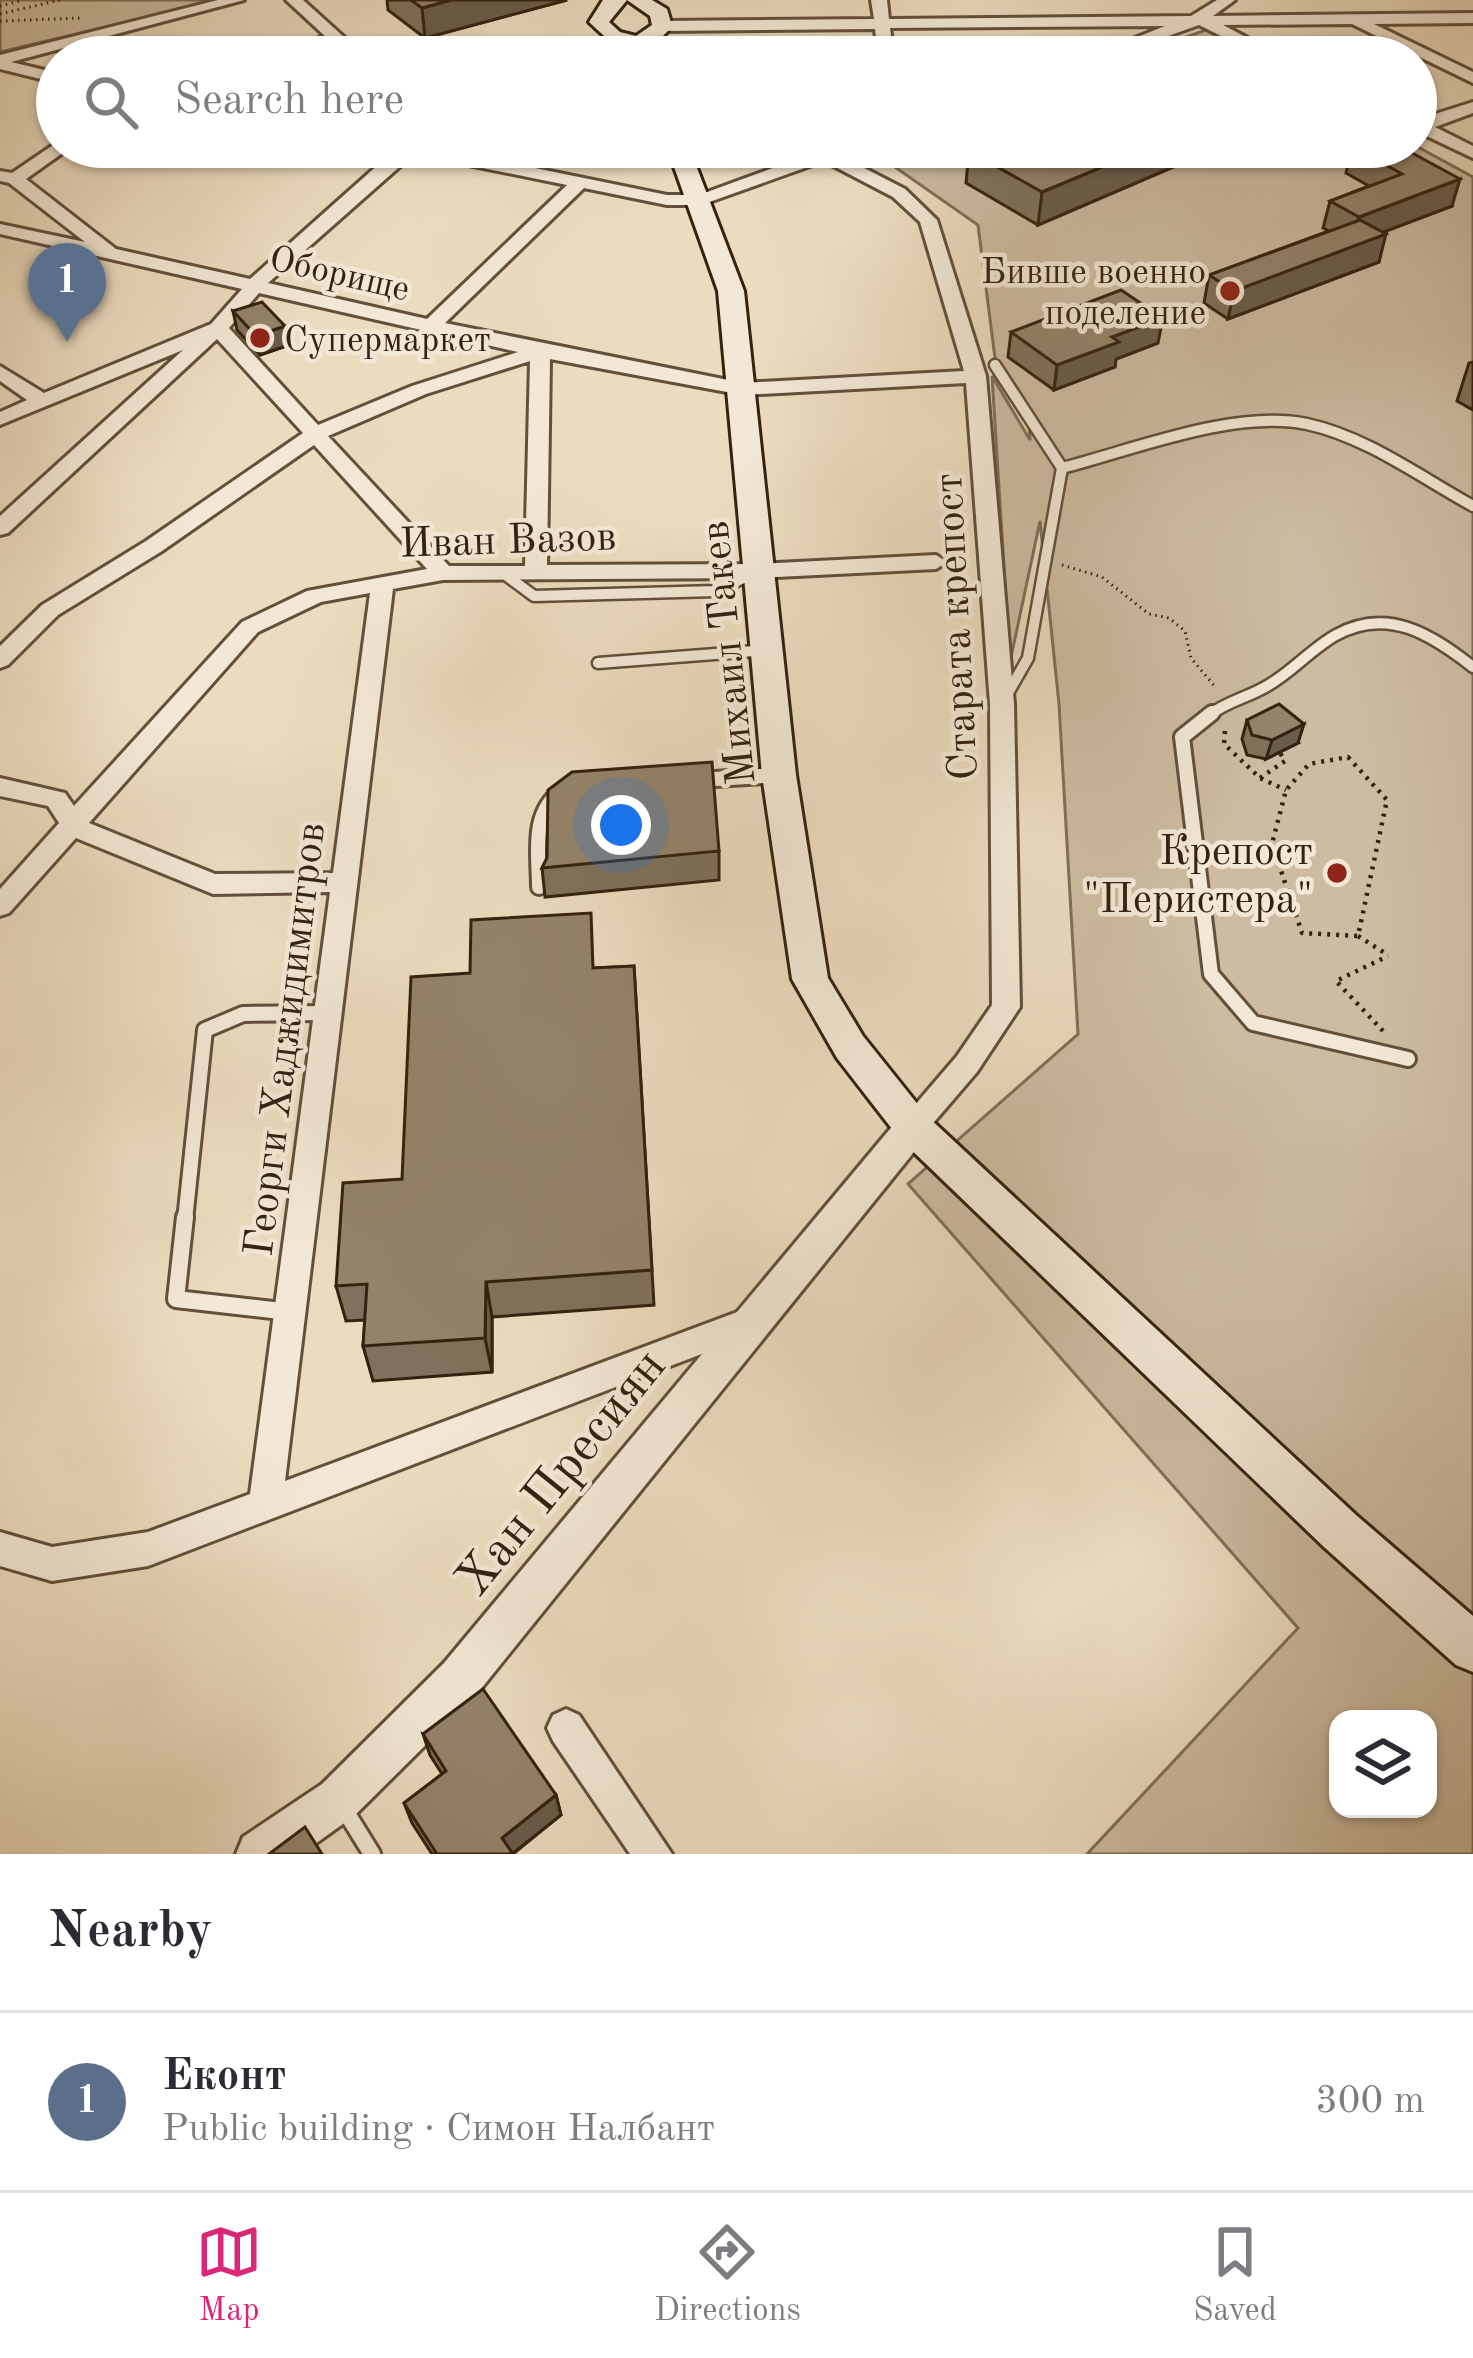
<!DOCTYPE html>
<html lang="en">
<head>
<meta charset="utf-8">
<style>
  body { margin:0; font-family:"Old Standard TT",serif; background:#f7f7f7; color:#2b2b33 }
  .controls { position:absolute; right:36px; bottom:36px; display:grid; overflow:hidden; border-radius:24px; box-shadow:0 3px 9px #0004 }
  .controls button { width:108px; height:108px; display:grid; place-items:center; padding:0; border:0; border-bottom:3px solid #e1e1e2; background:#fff; color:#2b2b33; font:60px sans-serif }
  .you { position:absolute; left:621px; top:825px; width:42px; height:42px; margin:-30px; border:9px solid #fff; border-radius:50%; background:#1a73e8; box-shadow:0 0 0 18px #1a73e833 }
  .badge { display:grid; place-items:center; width:78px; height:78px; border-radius:50%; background:#db2777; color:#fff; font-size:39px; font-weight:700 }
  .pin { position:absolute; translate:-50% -99px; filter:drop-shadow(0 3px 6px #0008) }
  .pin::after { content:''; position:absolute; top:63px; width:42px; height:36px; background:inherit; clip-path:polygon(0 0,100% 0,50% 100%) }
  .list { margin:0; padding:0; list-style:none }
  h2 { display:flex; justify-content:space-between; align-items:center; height:156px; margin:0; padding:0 48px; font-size:51px }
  h2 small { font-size:39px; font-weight:400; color:#7c7c81 }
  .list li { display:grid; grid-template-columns:78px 1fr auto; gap:36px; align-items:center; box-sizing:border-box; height:180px; padding:0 48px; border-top:3px solid #e1e1e2 }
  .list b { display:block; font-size:45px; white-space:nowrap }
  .list p { margin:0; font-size:39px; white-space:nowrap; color:#7c7c81 }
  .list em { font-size:39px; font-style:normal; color:#7c7c81 }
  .icon { flex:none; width:66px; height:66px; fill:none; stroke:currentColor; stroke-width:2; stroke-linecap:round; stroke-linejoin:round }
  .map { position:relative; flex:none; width:1473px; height:1854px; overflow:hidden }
  .search { position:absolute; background:#fff; box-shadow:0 3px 9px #0004; left:36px; right:36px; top:36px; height:132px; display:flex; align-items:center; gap:30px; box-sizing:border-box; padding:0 42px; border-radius:66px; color:#7c7c81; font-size:45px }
  .sheet { height:336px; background:#fff }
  nav { display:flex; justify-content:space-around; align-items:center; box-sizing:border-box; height:168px; border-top:3px solid #e1e1e2; background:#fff; font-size:33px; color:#7c7c81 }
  nav a { display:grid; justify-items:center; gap:6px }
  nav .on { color:#db2777 }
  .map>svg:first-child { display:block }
  .green { fill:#cdbca1; stroke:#806f58; stroke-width:3; fill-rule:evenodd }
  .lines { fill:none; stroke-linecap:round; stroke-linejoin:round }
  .service-far2-casing { stroke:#62503a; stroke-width:15 }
  .service-far1-casing { stroke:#62503a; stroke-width:20 }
  .service-casing { stroke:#62503a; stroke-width:22 }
  .minor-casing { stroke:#62503a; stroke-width:6 }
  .tertiary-casing { stroke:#62503a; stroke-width:6 }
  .secondary-casing { stroke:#34220e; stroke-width:6 }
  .path-far1 { stroke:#34220e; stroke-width:3; stroke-dasharray:1.5 4.5; stroke-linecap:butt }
  .path { stroke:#34220e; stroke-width:4.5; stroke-dasharray:3 6; stroke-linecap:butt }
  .service-far2 { stroke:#f3e8d5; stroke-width:10 }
  .service-far1 { stroke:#f3e8d5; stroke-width:14 }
  .service { stroke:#f3e8d5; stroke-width:16 }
  .minor { fill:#f3e8d5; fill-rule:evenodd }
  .tertiary { fill:#f3e8d5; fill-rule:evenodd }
  .secondary { fill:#f3e8d5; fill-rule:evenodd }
  .wall { fill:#7f715b; stroke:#34220e; stroke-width:3 }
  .shaded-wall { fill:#685c4a; stroke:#34220e; stroke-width:3 }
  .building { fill:#94836a; stroke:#34220e; stroke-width:3 }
  .poi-dot { fill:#8f2418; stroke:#f3e8d5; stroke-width:4.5 }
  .labels { text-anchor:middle; stroke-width:9; stroke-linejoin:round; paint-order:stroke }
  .far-poi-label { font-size:36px; fill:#34220e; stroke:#f3e8d5; text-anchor:end }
  .far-street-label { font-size:36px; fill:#34220e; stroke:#f3e8d5 }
  .street-label { font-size:42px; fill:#34220e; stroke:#f3e8d5 }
  .poi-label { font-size:42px; fill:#34220e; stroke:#f3e8d5; text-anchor:end }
  .near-street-label { font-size:51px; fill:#34220e; stroke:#f3e8d5 }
</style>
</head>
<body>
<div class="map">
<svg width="1473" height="1854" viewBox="0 0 1473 1854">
  <rect width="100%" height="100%" fill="#ecdcbf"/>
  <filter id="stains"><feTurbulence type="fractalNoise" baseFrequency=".00167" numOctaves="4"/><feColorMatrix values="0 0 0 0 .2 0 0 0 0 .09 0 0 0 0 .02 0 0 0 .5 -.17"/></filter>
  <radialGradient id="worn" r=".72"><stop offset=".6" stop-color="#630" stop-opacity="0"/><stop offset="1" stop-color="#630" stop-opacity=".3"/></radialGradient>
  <g class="green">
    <path d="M0 0H219L0 52Z"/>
    <path d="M1206 30 1255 57H1130Z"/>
    <path d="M1416 146 1473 177V1854H1087L1298 1628 908 1184 1078 1034 1059 704 1040 521 1010 662 992 376 1030 440 1029 422 995 358 978 225 872 151 883 147ZM1338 1719H1428V1809H1338Z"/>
  </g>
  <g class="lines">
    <defs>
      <g id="service-far2">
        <path d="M995 365 1062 468 1028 658 1004 700"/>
        <path d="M1062 468C1133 450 1234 409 1307 424 1367 437 1420 477 1473 506"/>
        <path d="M507 576 534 596 716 591 758 571"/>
        <path d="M598 663 768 650"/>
        <path d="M1208 716C1227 701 1247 698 1267 686 1292 672 1311 649 1336 635 1388 606 1432 635 1473 667"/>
      </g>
      <g id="service-far1">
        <path d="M1212 713 1182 737 1211 974 1253 1023 1408 1059"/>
        <path d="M699 780 778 775"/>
        <path d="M539 887C539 853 530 812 563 790"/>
        <path d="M185 1220 205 1030 243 1014 327 1013"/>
      </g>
      <g id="service">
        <path d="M185 1217 176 1299 290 1312"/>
        <path d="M341 1804 372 1854"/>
      </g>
      <g id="minor">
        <path d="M218 0H244L11 62 57 73V83L0 69V55Z"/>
        <path d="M286 0H303L366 57H349L333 43 281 57H255L325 36Z"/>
        <path d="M871 0H887L889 19 1191 16 1217 0H1235L1213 16 1473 13V23L1374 24 1473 72V83L1352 24 1223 25 1284 57H1263L1199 25 1110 57H1087L1165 26 890 28 894 57H878L875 29 662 31 654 26 662 21 874 19Z"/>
        <path d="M620 38 626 40V46L598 57H576Z"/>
        <path d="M1473 102V113L1435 127 1473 146V158L1416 131V120Z"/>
        <path d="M56 143 71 147 26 179 116 249 250 279 398 147H432L667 195H699L830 147H851L839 155 905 189 937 220 986 376 1014 704 1020 1007 977 1072 923 1135 913 1139 903 1135 898 1127 903 1119 957 1056 992 1005 990 704 966 383 743 395 550 359 547 565 758 564 936 555 947 562 936 569 758 578 443 580 393 589 285 1481 748 1308 759 1312 764 1322 759 1332 148 1566 52 1581 0 1566V1532L52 1547 148 1532 250 1494 330 892 213 894 76 838 9 913 0 916V889L59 823 48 806 0 796V778L65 793 74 806 242 622 307 591 427 569 314 445 162 551 58 615 8 665 0 668V646L42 605 146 541 303 433 217 339 8 533 0 535V516L183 350 0 425V412L27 400 0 381V366L44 393 211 324 242 289 0 234V224L85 242 9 183 0 181V171L12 173ZM414 154 567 185 427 319 268 283ZM824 161 893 197 920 222 964 371 743 383 445 323 584 188 667 205H701ZM259 293 518 352 412 386 318 425 229 328ZM530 361 525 566H449L328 436 426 394ZM370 593 333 873 215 874 89 823 258 632 321 602Z"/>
        <path d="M566 1709 579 1715 672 1854H630L553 1741 547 1728 553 1715Z"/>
      </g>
      <path id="tertiary" d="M913 1112 926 1117 931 1127 926 1137 476 1695 354 1816 301 1854H236L243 1837 322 1784 444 1663 900 1117Z"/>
      <g id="secondary">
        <path d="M603 0H652L667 9 672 26C656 47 639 51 614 45L589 22ZM627 0 650 16 652 25 636 36 620 32 609 22Z"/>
        <path d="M667 147H689L744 291 796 775 828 978 863 1036 927 1116 1356 1515 1473 1616V1672L1456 1665 1324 1547 899 1138 837 1058 792 979 762 775 718 291Z"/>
      </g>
    </defs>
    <use href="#service-far2" class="service-far2-casing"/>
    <use href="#service-far1" class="service-far1-casing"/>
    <use href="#service" class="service-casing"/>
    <use href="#minor" class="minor-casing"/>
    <use href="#tertiary" class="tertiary-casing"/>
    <use href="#secondary" class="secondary-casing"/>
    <g class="path-far1">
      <path d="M0 6 23 0"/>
      <path d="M0 14 60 0"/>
      <path d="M0 21 82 18"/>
      <path d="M1062 565 1102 577 1149 614 1169 618 1185 631 1191 658 1216 688"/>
    </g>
    <g class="path">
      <path d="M1225 731 1224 744 1260 778 1286 790"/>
      <path d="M1348 757 1387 800 1358 936 1302 933 1272 844 1286 790 1309 764Z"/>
      <path d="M1260 778 1285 761 1280 753"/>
      <path d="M1358 936 1388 955"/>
      <path d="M1383 1031 1336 981 1388 956"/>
    </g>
    <use href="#service-far2" class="service-far2"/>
    <use href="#service-far1" class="service-far1"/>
    <use href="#service" class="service"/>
    <use href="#minor" class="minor"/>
    <use href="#tertiary" class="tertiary"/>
    <use href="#secondary" class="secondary"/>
  </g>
  <g class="wall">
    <path d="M387 0H567L425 38 388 10Z"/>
    <path d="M1080 147H1225L1187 161 1038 225 966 183 969 151 1038 163Z"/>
    <path d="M1352 147H1401L1452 206 1383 232 1379 262 1228 319 1204 303 1209 275 1329 231 1323 228 1330 201 1369 186 1346 173Z"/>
    <path d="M233 311 289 345 260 355 237 330Z"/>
    <path d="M1011 332 1158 343 1116 359 1115 367 1054 390 1008 357Z"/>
    <path d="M1473 362V410L1457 401 1469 363Z"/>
    <path d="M1247 720 1298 743 1266 759 1247 755 1242 739Z"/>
    <path d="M719 851V880L545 897 542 868 547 858Z"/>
    <path d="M634 966 654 1305 492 1317V1372L373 1381 363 1346 365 1320 346 1321 336 1286 402 1179 595 968Z"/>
    <path d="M423 1734 556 1795 561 1815 513 1854H432L412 1823 404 1803 442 1774 430 1755Z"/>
  </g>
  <g class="shaded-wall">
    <path d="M451 0H567L425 38 422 8Z"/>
    <path d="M1150 147H1225L1187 161 1038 225 1042 192Z"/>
    <path d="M1460 179 1452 206 1352 244 1359 217Z"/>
    <path d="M1386 234 1379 262 1228 319 1234 291Z"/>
    <path d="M1163 318 1158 343 1116 359 1115 367 1054 390 1057 365 1112 337Z"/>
    <path d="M285 326 289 345 260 355 256 336Z"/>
    <path d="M1304 724 1298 743 1266 759 1272 740Z"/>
    <path d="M486 1282 492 1317V1372L485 1338Z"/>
    <path d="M556 1795 561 1815 512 1854 502 1838Z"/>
  </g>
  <g class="building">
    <path d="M411 0H451L422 8Z"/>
    <path d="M980 147H1009L1038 163 1080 147H1150L1042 192 969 151Z"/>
    <path d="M1354 147H1401L1460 179 1359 217 1330 201 1402 174Z"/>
    <path d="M1360 220 1386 234 1234 291 1209 275Z"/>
    <path d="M1121 290 1163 318 1112 337 1119 342 1057 365 1011 332Z"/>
    <path d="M262 302 285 326 256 336 233 311Z"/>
    <path d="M1279 704 1304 724 1272 740 1252 735 1247 720Z"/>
    <path d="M712 762 719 851 542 868 547 858 548 790 572 772Z"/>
    <path d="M591 913 593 968 634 966 652 1270 486 1282 485 1338 363 1346 367 1284 336 1286 343 1183 402 1179 411 977 470 973 471 920Z"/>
    <path d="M483 1689 556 1795 502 1838 513 1854H437L404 1803 446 1771 423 1734Z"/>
    <path d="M305 1827 322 1854H269Z"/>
  </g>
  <g class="poi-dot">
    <circle cx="1230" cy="291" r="12"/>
    <circle cx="260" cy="338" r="12"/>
    <circle cx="1337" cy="873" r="12"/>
  </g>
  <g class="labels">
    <g class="far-poi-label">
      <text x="1206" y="283">Бивше военно<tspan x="1206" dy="41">поделение</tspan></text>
      <text x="284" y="351" text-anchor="start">Супермаркет</text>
    </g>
    <g class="far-street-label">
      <text transform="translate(340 272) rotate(13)" y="13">Оборище</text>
    </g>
    <g class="street-label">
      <text transform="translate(508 538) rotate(-2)" y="15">Иван Вазов</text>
      <text transform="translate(954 627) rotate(-93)" y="15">Старата крепост</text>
      <text transform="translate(726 653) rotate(-96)" y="15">Михаил Такев</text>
      <text transform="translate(283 1039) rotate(-83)" y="15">Георги Хаджидимитров</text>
    </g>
    <g class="poi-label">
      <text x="1313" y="864">Крепост<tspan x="1313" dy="48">"Перистера"</tspan></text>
    </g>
    <g class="near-street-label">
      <text transform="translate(559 1471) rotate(-51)" y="18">Хан Пресиян</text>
    </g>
  </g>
  <rect width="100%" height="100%" filter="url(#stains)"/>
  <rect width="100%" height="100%" fill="url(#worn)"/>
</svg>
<div class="controls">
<button><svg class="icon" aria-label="layers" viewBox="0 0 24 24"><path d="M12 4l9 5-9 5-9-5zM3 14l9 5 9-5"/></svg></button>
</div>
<div class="you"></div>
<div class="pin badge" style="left:67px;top:342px;background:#5c6f8a">1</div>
<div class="search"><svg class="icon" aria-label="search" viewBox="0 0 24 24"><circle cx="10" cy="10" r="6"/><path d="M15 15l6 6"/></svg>Search here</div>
</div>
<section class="sheet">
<h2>Nearby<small></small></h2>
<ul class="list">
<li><span class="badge" style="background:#5c6f8a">1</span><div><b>Еконт</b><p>Public building · Симон Налбант</p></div><em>300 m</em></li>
</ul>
</section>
<nav>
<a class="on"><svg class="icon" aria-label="map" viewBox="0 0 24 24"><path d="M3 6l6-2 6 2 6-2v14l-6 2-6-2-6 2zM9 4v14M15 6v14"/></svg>Map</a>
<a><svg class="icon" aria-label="directions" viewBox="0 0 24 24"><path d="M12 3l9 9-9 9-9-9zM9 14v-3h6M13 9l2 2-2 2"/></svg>Directions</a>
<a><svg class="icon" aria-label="saved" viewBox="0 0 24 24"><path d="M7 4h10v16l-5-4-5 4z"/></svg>Saved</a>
</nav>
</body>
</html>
